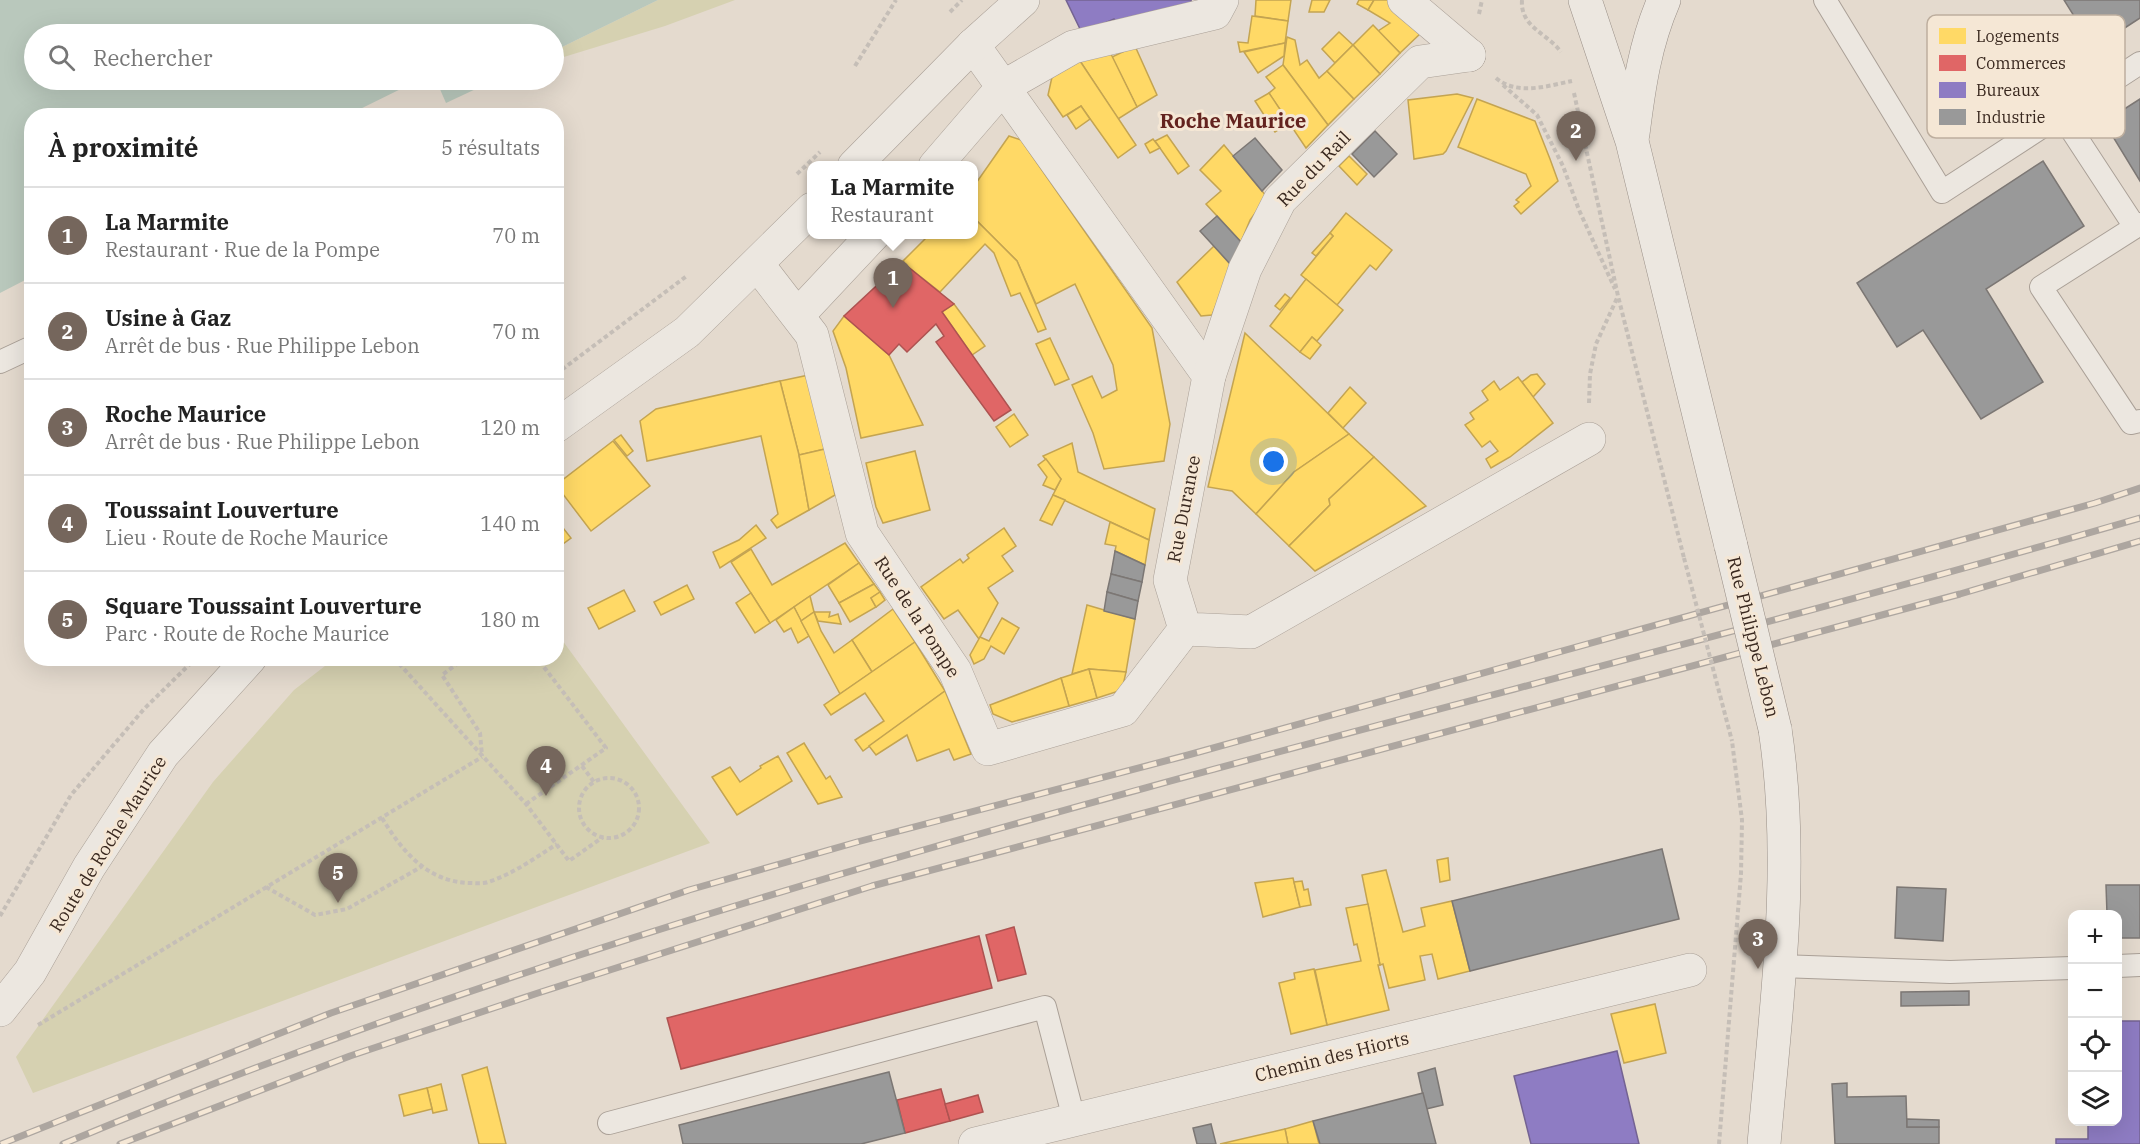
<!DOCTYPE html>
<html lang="fr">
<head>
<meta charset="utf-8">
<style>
  body { margin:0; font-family:"IBM Plex Serif",serif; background:#f2f2f2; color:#222 }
  .controls { position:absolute; right:18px; bottom:18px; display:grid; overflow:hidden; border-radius:12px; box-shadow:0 6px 24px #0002 }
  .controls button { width:54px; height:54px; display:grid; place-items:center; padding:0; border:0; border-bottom:2px solid #e0e0e0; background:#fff; color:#222; font:30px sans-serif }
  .you { position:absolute; left:1274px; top:462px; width:21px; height:21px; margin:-15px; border:4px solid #fff; border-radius:50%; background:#1a73e8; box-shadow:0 0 0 9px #1a73e833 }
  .badge { display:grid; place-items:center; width:39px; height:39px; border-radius:50%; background:#75665c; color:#fff; font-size:20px; font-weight:700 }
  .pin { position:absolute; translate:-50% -50px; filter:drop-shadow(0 2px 3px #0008) }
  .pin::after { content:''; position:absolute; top:32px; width:21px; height:18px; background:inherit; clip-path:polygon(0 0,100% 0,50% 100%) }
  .popup { position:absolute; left:807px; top:161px; width:171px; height:78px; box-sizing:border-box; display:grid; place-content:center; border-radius:12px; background:#fff; filter:drop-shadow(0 2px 4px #0005); font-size:20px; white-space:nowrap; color:#767676 }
  .popup b { font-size:22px; color:#222 }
  .popup::after { content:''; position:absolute; left:50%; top:100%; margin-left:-12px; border:12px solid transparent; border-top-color:#fff }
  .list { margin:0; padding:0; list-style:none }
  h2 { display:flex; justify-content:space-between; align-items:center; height:78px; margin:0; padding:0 24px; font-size:26px }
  h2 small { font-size:20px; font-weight:400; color:#767676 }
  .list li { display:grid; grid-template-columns:39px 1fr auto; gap:18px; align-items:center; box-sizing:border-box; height:96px; padding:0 24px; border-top:2px solid #e0e0e0 }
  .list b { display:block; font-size:22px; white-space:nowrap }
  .list p { margin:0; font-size:20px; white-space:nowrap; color:#767676 }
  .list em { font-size:20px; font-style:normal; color:#767676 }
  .icon { flex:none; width:33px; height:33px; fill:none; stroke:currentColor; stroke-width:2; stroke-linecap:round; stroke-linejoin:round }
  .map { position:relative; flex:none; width:2140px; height:1144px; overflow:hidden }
  .search { position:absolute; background:#fff; box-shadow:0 6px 24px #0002; left:24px; top:24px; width:540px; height:66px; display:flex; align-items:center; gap:15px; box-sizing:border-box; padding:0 21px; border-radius:33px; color:#767676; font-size:22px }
  .panel { position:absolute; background:#fff; box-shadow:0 6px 24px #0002; left:24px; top:108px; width:540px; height:558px; border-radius:24px }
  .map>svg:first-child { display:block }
  .green { fill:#d6d1b1 }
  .water { fill:#b9c8bc }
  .homes { fill:#ffd966; stroke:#c4a451; stroke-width:1.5 }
  .shops { fill:#e06666; stroke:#ae5351; stroke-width:1.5 }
  .offices { fill:#8e7cc3; stroke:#746392; stroke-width:1.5 }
  .industry { fill:#999; stroke:#7c7774; stroke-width:1.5 }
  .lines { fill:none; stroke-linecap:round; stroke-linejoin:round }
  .service-casing { stroke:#aaa097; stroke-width:24 }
  .pedestrian-casing { stroke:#aaa097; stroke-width:34 }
  .minor-casing { stroke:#aaa097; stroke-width:34 }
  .secondary-casing { stroke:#998f87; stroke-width:34 }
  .path { stroke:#c5beb7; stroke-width:4; stroke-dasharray:4.5 3; stroke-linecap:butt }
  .service { stroke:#ece7e0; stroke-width:22 }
  .pedestrian { stroke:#ece7e0; stroke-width:33 }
  .minor { stroke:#ece7e0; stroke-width:33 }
  .secondary { stroke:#ece7e0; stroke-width:33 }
  .rail-casing { stroke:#ada6a0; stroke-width:7 }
  .rail { stroke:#f5e7d5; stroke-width:4.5; stroke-dasharray:14; stroke-linecap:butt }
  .secondary-bridge-casing { stroke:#998f87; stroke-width:34; stroke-linecap:butt }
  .path-bridge { stroke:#c5beb7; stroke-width:4; stroke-dasharray:4.5 3; stroke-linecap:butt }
  .secondary-bridge { stroke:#ece7e0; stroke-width:33 }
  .labels { text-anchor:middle; stroke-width:6; stroke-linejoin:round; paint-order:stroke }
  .street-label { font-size:18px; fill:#39281f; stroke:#f5e7d5 }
  .neighbourhood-label { font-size:20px; font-weight:bold; fill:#64231f; stroke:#f5e7d5 }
  .key { fill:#f5e7d5; stroke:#bdae9e; stroke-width:1.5 }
  .key-label { font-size:16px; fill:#39281f }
</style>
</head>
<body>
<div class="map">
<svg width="2140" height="1144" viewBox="0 0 2140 1144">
  <rect width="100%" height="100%" fill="#e4dace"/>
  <g class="green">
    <path d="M658 0H735L665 26 554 60V51Z"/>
    <path d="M557 633 710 843 33 1093 16 1057 213 782 294 690 334 659 556 658Z"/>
  </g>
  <g class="water">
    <path d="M0 0H658L554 51V34H34V80H419L348 115 32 116 31 277 0 293Z"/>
    <path d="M436 80H495L446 103Z"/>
  </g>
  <g class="homes">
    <path d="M1256 0H1291L1288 21 1255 16Z"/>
    <path d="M1312 0H1330L1324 12H1309Z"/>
    <path d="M1359 0H1374L1368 10 1357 4Z"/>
    <path d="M1374 0H1397L1421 33 1400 53 1378 31 1390 23 1368 10Z"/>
    <path d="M1252 16 1288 21 1285 43 1240 52 1238 42 1248 43Z"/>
    <path d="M1373 25 1400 53 1380 74 1353 45Z"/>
    <path d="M1339 32 1353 45 1335 63 1322 49Z"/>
    <path d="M1287 37 1295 40 1300 65 1307 60 1319 78 1327 71 1354 99 1328 125 1283 65Z"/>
    <path d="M1285 43 1284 56 1258 73 1244 52Z"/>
    <path d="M1353 45 1380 74 1354 99 1327 71Z"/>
    <path d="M1135 46 1157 95 1137 107 1112 57Z"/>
    <path d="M1110 52 1137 107 1118 119 1080 61Z"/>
    <path d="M1080 61 1136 145 1118 158 1081 106 1063 117 1048 95 1052 77Z"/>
    <path d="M1283 65 1328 125 1306 148 1269 93 1275 88 1266 77Z"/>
    <path d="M1269 93 1289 123 1275 132 1255 101Z"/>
    <path d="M1457 94 1473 98 1446 151 1443 154 1414 159 1408 100Z"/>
    <path d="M1477 99 1535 121 1550 159 1558 181 1521 214 1514 206 1519 202 1516 200 1531 186 1526 174 1458 147Z"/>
    <path d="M1081 106 1090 119 1076 129 1067 115Z"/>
    <path d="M1167 135 1189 166 1178 174 1155 141Z"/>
    <path d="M1009 136 1021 140 1152 328 1170 424 1164 461 1104 469 1093 433 1072 385 1092 376 1102 398 1117 390 1113 365 1075 284 1036 304 1017 261 974 218V186Z"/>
    <path d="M1153 139 1160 148 1150 153 1145 144Z"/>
    <path d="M1224 145 1267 197 1250 220 1241 242 1206 204 1221 191 1200 170Z"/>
    <path d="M1349 156 1367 174 1357 185 1339 166Z"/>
    <path d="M1346 213 1392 250 1376 270 1370 265 1337 305 1301 275 1333 236 1330 233Z"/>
    <path d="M974 218 1017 261 1046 329 1038 332 1020 293 1011 296 994 253 985 244 940 292 902 262 930 234H974Z"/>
    <path d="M1330 233 1333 236 1316 256 1312 253Z"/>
    <path d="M1214 246 1232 266 1212 315 1201 316 1177 282Z"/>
    <path d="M1306 279 1343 310 1317 341 1312 337 1300 352 1270 326Z"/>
    <path d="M1285 294 1290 298 1280 310 1275 306Z"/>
    <path d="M954 304 985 346 972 355 942 312Z"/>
    <path d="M844 316 889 355 923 425 861 438 846 368 833 331Z"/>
    <path d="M1245 333 1349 434 1294 472 1256 514 1232 491 1208 487Z"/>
    <path d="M1312 337 1321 345 1310 359 1300 352Z"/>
    <path d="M1050 338 1069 379 1055 385 1036 344Z"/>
    <path d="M1537 374 1545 384 1533 397 1522 382 1531 375Z"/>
    <path d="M809 375 825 449 799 455 780 381Z"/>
    <path d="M1518 377 1553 423 1510 457 1491 468 1486 459 1498 451 1490 441 1482 447 1465 425 1474 419 1470 413 1488 400 1482 391 1494 381 1500 390Z"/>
    <path d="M780 381 799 455 809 510 777 528 771 520 778 514 761 436 647 461 640 421 656 409Z"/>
    <path d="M1350 387 1366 403 1343 428 1328 413Z"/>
    <path d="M1014 414 1028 435 1010 447 996 427Z"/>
    <path d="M1349 434 1374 457 1329 499 1330 505 1289 546 1256 514 1294 472Z"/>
    <path d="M621 435 633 451 627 456 614 440Z"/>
    <path d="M613 441 650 486 591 531 556 485Z"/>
    <path d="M1072 443 1078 472 1155 509 1149 540 1053 495 1061 479 1043 456Z"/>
    <path d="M825 449 835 495 809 510 799 455Z"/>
    <path d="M915 451 930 510 883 523 876 507 866 463Z"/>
    <path d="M1374 457 1426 506 1315 571 1289 546 1330 505 1329 499Z"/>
    <path d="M1046 459 1061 479 1055 490 1043 485 1047 477 1038 465Z"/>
    <path d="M1053 495 1065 500 1052 525 1040 520Z"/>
    <path d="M556 519 571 538 556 549Z"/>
    <path d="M1110 522 1149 540 1145 565 1115 551 1116 546 1105 544Z"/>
    <path d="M756 525 766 538 720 568 713 552 739 540Z"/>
    <path d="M1004 528 1016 546 1002 556 1013 571 988 588 998 603 979 639 958 610 944 619 921 587 960 559 963 563 969 558 967 555Z"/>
    <path d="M845 543 859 563 770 623 731 562 751 549 772 585Z"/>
    <path d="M859 563 874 584 839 603 828 585Z"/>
    <path d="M874 584 880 592 871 598 876 607 850 622 839 603Z"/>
    <path d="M687 585 694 599 661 615 654 602Z"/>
    <path d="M624 590 635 611 599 629 588 608Z"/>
    <path d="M880 592 885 600 876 607 871 598Z"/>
    <path d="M751 593 770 623 755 633 736 603Z"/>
    <path d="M810 596 814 612 801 621 794 607Z"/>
    <path d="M1087 605 1135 619 1126 672 1089 669 1072 674Z"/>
    <path d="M794 607 809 636 798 643 791 628 784 632 776 620Z"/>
    <path d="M893 609 915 642 872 672 852 640Z"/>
    <path d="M814 612H830L829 617 838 614 841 624 818 621Z"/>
    <path d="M814 612 821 631 834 653 852 640 872 672 840 694 801 621Z"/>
    <path d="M1002 618 1019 628 1004 654 991 646 984 659 974 664 970 655 980 637 989 641Z"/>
    <path d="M915 642 945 691 863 751 855 740 884 721 865 693 831 715 824 705Z"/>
    <path d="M1089 669 1097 698 1069 706 1061 678Z"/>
    <path d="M1089 669 1126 672 1122 690 1097 698Z"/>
    <path d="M1061 678 1069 706 1012 722 993 714 990 705Z"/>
    <path d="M945 691 971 754 954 760 949 749 917 761 907 735 876 755 869 746Z"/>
    <path d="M804 743 826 779 830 776 842 797 818 804 787 753Z"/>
    <path d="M778 756 792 781 737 815 712 777 730 767 740 782 761 768 760 766Z"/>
    <path d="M1448 858 1450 880 1440 882 1437 860Z"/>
    <path d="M1386 870 1403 932 1425 926 1421 908 1452 901 1470 971 1438 979 1432 954 1420 956 1425 980 1389 988 1383 964 1380 965 1362 875Z"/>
    <path d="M1293 878 1300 907 1263 917 1255 883Z"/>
    <path d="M1302 881 1304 890 1308 889 1311 905 1300 907 1294 882Z"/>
    <path d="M1368 904 1380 965H1378L1389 1010 1327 1025 1315 970 1361 961 1357 944 1354 945 1346 908Z"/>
    <path d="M1314 969 1327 1025 1291 1034 1279 983 1295 979 1294 973Z"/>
    <path d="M1655 1004 1666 1053 1624 1063 1611 1014Z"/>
    <path d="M487 1067 506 1144H479L462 1075Z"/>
    <path d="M441 1084 447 1110 433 1113 427 1088Z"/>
    <path d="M427 1088 432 1109 404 1116 399 1095Z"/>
    <path d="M1313 1121 1319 1144H1288L1285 1129Z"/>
    <path d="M1285 1129 1288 1144H1220Z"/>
  </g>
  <g class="shops">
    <path d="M902 262 954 304 942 312 1011 410 994 421 936 342 944 336 936 324 907 352 899 344 889 355 844 316Z"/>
    <path d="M1014 927 1026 974 998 981 986 935Z"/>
    <path d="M979 936 992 988 681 1069 667 1018Z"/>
    <path d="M941 1089 950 1121 905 1133 897 1100Z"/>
    <path d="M978 1095 983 1112 950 1121 945 1104Z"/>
  </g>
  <g class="offices">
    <path d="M1066 0H1191L1192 6 1118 26 1114 19 1082 33Z"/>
    <path d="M2118 1021H2140V1144H2056V1139H2088V1122H2118Z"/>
    <path d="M1617 1051 1639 1144H1531L1514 1076Z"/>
  </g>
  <g class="industry">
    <path d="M2064 0H2140V18L2094 48Z"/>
    <path d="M2140 99V181L2104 122Z"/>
    <path d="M1375 131 1397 154 1374 177 1352 154Z"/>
    <path d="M1255 138 1282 170 1262 191 1233 156Z"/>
    <path d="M2043 161 2084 226 1986 289 2043 382 1981 419 1923 330 1897 347 1857 283Z"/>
    <path d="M1217 216 1241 242 1232 266 1200 231Z"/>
    <path d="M1115 551 1145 565 1142 582 1111 574Z"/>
    <path d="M1111 574 1142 582 1138 601 1107 592Z"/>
    <path d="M1107 592 1138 601 1135 619 1104 611Z"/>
    <path d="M1662 849 1679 919 1470 971 1452 901Z"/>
    <path d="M2106 885H2140V938H2118V914H2107Z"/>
    <path d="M1897 887 1946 889 1943 941 1895 938Z"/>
    <path d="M1969 991V1005L1901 1006V992Z"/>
    <path d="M1435 1068 1443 1105 1426 1109 1418 1073Z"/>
    <path d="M889 1072 905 1133 861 1144H683L679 1125Z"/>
    <path d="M1847 1083V1097L1906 1096 1907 1127H1939V1144H1835L1832 1084Z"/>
    <path d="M1423 1093 1436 1144H1320L1313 1121Z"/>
    <path d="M1907 1119 1939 1120V1127H1907Z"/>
    <path d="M1211 1124 1216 1144H1197L1193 1128Z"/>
  </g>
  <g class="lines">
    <defs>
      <g id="service">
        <path d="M1825 0 1942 192 2140 63"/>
        <path d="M2061 114 2135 227"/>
        <path d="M2140 224 2041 287 2131 423 2140 421"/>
        <path d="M0 362 32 347"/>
        <path d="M1780 966 1950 972 2072 968"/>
        <path d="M2118 966 2140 965"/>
        <path d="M609 1123 1045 1007 1074 1119"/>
      </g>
      <path id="pedestrian" d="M1404 0 1469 55"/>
      <g id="minor">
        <path d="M973 45 1209 376 1170 580 1185 629 1251 632 1589 439"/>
        <path d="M854 166 973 45 1023 0"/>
        <path d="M935 166 1003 87 1073 47 1215 13 1222 0"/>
        <path d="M758 265 812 335 862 533 955 671 988 749 1123 710 1185 629"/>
        <path d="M798 315 874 234"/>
        <path d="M1209 376 1245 269 1280 200 1420 62 1469 55"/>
        <path d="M556 426 687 332 812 209"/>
        <path d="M0 1010 30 972 89 867 163 754 250 658"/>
        <path d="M975 1144 1690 970"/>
      </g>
      <g id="secondary">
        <path d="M1585 0 1632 141 1731 546"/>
        <path d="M1633 134C1639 86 1645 44 1664 0"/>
        <path d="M1764 1144C1776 1006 1796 867 1775 729"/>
      </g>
    </defs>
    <use href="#service" class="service-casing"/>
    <use href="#pedestrian" class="pedestrian-casing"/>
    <use href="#minor" class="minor-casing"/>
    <use href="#secondary" class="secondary-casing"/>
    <g class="path">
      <path d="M1522 0C1520 27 1547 33 1561 52"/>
      <path d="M950 12 962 0"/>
      <path d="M1479 14 1482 0"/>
      <path d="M855 66 896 0"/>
      <path d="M1496 78C1517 96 1547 86 1572 81"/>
      <path d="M1503 85 1537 115 1563 166 1579 210 1615 289"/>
      <path d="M1574 93 1618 296 1684 558"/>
      <path d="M797 174 820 152"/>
      <path d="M556 374 688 275"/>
      <path d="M1589 403 1590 374 1596 344 1618 296"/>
      <path d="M394 658 526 804 569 861 603 837"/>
      <path d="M465 658 442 675 480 733 482 756"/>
      <path d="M582 766 594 782"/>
      <circle cx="609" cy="808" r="30"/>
      <path d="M526 804 606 748 537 658"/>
      <path d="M382 818C402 851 427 882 470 883 476 883 483 884 488 882 513 874 535 858 557 844"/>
      <path d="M266 887 315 915 347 909 421 867"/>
      <path d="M0 916 71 795 144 709 192 662"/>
      <path d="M38 1025 482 757"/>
      <path d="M1719 1144 1741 874 1742 820 1732 741"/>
    </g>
    <use href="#service" class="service"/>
    <use href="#pedestrian" class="pedestrian"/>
    <use href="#minor" class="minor"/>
    <use href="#secondary" class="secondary"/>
    <defs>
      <g id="rail">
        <path d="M1 1144 331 1013 689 890 857 842 1188 755 2095 503 2140 488"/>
        <path d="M63 1144C732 866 1446 720 2140 518"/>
        <path d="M120 1144 350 1056 538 993 872 886 1960 594 2140 541"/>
      </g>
    </defs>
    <use href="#rail" class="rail-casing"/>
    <use href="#rail" class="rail"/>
    <defs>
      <path id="secondary-bridge" d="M1731 546 1775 729"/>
    </defs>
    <use href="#secondary-bridge" class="secondary-bridge-casing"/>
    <path class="path-bridge" d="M1684 558 1732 741"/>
    <use href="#secondary-bridge" class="secondary-bridge"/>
  </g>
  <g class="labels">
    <g class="street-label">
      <text transform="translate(1314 169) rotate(-46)" y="6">Rue du Rail</text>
      <text transform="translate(1184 509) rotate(-79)" y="6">Rue Durance</text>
      <text transform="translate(917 617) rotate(57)" y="6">Rue de la Pompe</text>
      <text transform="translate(1753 637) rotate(76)" y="6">Rue Philippe Lebon</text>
      <text transform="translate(108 844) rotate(-58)" y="6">Route de Roche Maurice</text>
      <text transform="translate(1332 1057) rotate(-14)" y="6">Chemin des Hiorts</text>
    </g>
    <g class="neighbourhood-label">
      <text x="1233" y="128">Roche Maurice</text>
    </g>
  </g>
  <rect x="1927" y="15" width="198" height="123" rx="9" class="key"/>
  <rect x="1939" y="28" width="27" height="16" fill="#ffd966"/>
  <rect x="1939" y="55" width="27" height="16" fill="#e06666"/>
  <rect x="1939" y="82" width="27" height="16" fill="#8e7cc3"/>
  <rect x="1939" y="109" width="27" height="16" fill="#999"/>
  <g class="key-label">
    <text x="1976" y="42">Logements</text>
    <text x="1976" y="69">Commerces</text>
    <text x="1976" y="96">Bureaux</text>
    <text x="1976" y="123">Industrie</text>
  </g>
</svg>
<div class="controls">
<button>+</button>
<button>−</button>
<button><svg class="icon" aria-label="locate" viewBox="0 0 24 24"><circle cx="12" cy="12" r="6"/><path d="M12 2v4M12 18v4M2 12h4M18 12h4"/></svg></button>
<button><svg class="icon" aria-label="layers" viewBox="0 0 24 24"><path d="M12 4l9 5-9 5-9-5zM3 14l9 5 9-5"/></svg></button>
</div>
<div class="you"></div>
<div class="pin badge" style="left:893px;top:308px">1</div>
<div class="popup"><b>La Marmite</b>Restaurant</div>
<div class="pin badge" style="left:1576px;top:161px">2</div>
<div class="pin badge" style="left:1758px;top:969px">3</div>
<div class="pin badge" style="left:546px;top:796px">4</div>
<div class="pin badge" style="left:338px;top:903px">5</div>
<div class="search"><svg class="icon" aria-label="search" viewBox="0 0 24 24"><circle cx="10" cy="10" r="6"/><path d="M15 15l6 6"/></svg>Rechercher</div>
<section class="panel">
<h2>À proximité<small>5 résultats</small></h2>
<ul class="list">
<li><span class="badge">1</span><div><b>La Marmite</b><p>Restaurant · Rue de la Pompe</p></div><em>70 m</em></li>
<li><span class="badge">2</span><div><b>Usine à Gaz</b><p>Arrêt de bus · Rue Philippe Lebon</p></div><em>70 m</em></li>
<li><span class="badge">3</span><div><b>Roche Maurice</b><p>Arrêt de bus · Rue Philippe Lebon</p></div><em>120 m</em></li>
<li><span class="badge">4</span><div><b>Toussaint Louverture</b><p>Lieu · Route de Roche Maurice</p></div><em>140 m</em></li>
<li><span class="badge">5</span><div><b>Square Toussaint Louverture</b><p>Parc · Route de Roche Maurice</p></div><em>180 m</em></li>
</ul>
</section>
</div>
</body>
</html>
